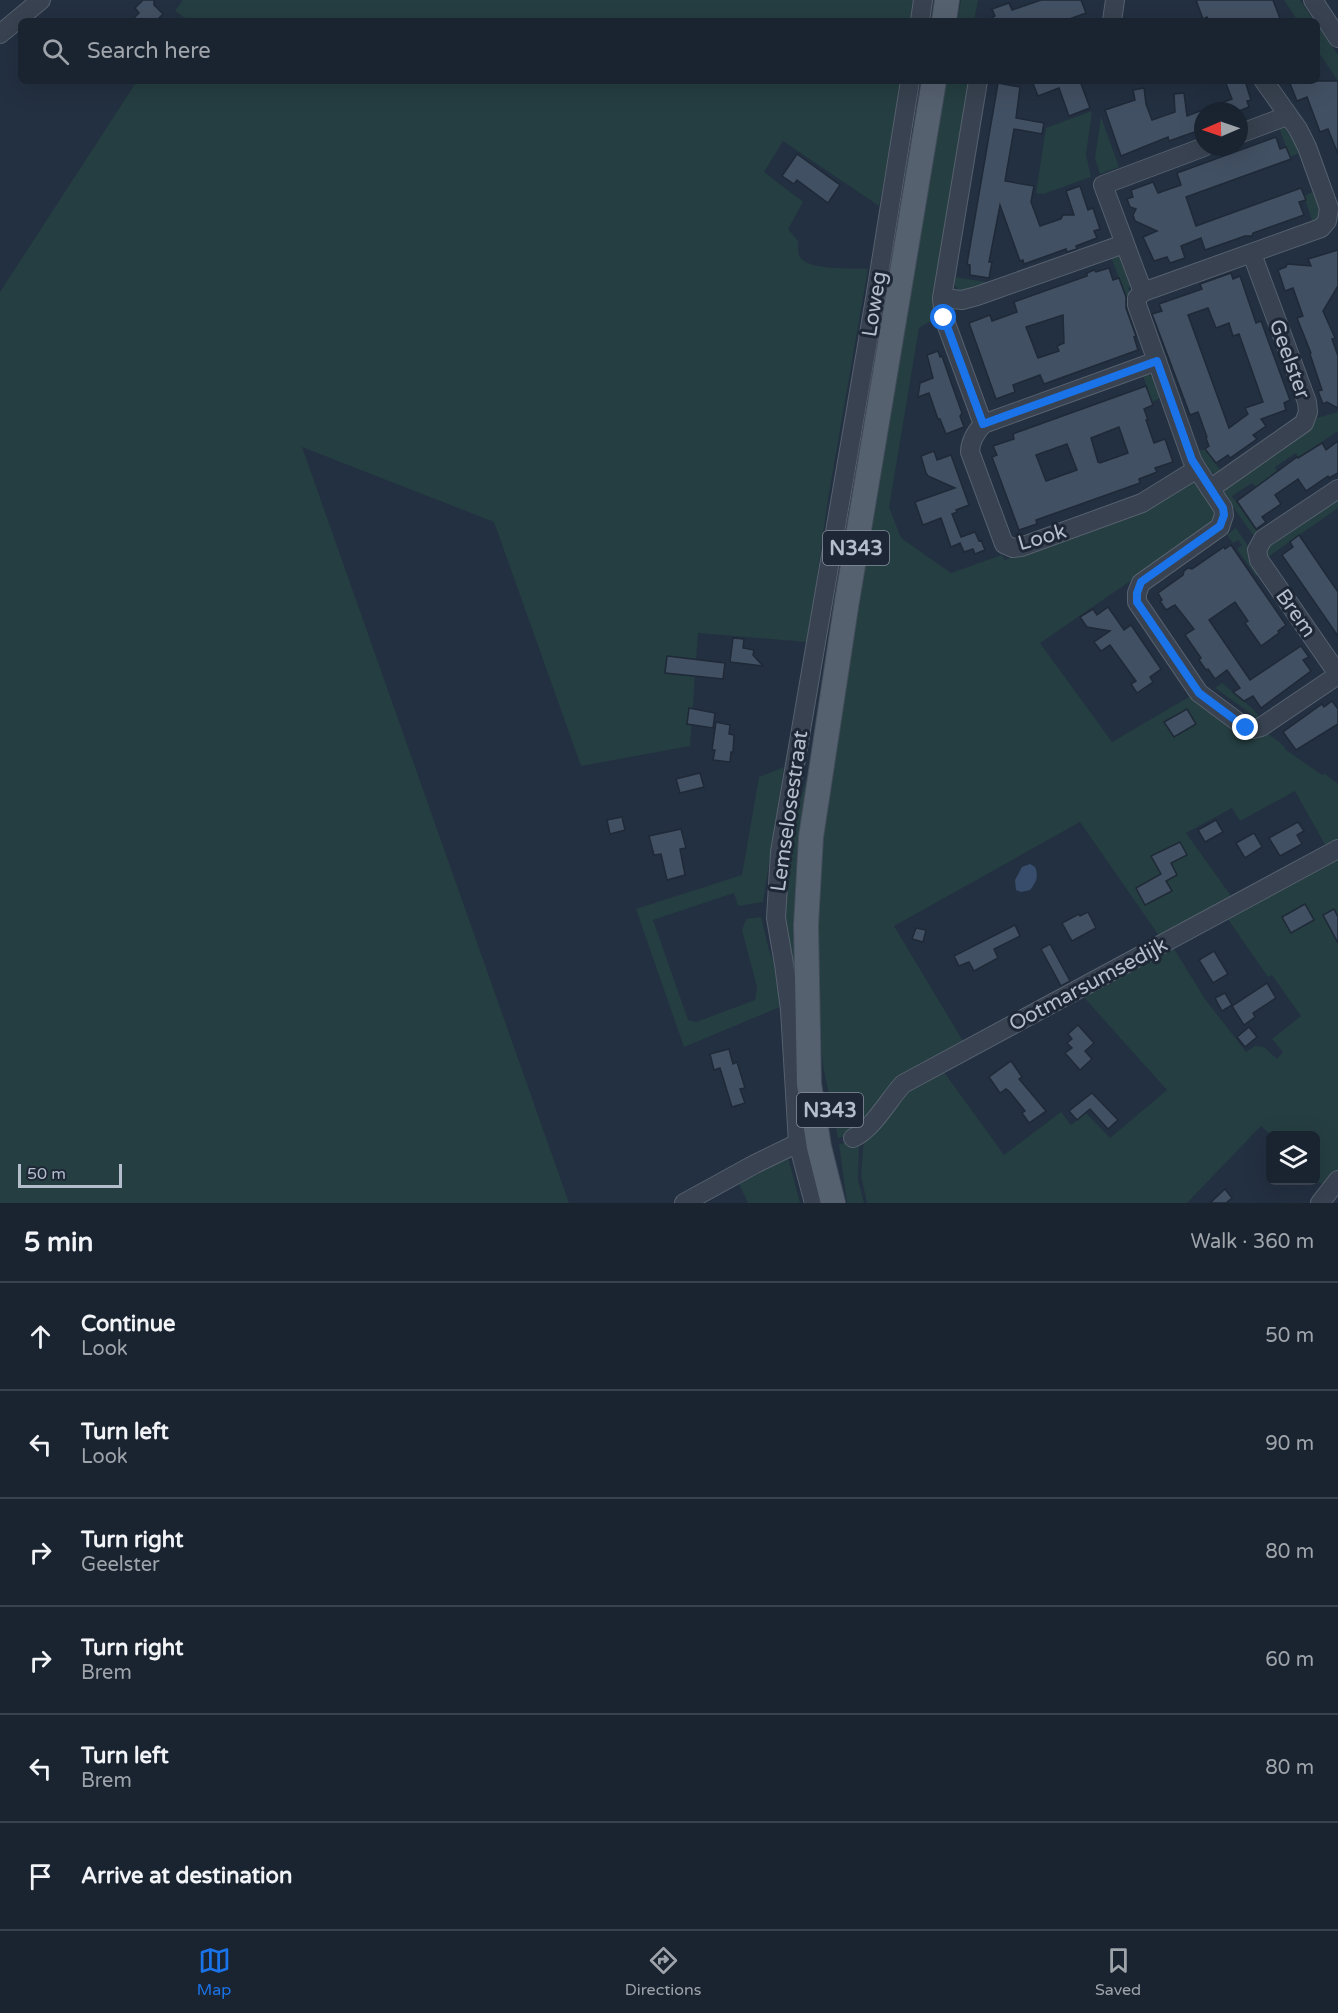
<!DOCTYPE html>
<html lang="en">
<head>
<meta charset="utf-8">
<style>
  body { margin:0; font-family:"Varela Round",sans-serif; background:#232c39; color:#f1f3f6 }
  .controls { position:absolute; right:18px; bottom:18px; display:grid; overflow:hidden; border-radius:9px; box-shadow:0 6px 24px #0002 }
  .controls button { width:54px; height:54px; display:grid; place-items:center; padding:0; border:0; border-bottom:2px solid #38414d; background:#1a2431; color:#f1f3f6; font:30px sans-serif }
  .compass { position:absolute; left:1194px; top:102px; width:54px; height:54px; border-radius:50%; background:#1a2431; box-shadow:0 6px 24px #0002; rotate:268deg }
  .scale { position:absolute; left:18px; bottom:15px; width:104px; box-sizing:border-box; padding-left:6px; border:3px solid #b4bdcb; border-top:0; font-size:16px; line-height:21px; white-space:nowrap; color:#b4bdcb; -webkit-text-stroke:4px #1d2735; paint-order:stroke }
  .stop { position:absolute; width:18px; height:18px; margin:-14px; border:4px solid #1a73e8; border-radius:50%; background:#fff }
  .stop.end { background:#1a73e8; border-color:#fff; box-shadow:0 2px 6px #0008 }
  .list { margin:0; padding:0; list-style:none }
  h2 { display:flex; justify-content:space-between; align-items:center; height:78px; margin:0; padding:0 24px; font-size:26px }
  h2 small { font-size:20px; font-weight:400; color:#9fa4ab }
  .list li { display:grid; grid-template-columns:39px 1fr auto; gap:18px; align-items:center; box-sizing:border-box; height:108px; padding:0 24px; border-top:2px solid #38414d }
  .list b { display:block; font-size:22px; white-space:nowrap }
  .list p { margin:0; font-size:20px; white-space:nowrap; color:#9fa4ab }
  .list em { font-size:20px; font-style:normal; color:#9fa4ab }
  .icon { flex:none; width:33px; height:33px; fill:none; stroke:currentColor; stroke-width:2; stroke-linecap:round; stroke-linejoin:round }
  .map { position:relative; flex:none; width:1338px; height:1203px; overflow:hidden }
  .search { position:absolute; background:#1a2431; box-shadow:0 6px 24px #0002; left:18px; right:18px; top:18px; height:66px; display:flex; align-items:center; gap:15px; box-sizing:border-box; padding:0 21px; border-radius:9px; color:#9fa4ab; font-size:22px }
  .sheet { height:726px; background:#1a2431 }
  nav { display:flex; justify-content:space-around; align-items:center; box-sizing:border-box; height:84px; border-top:2px solid #38414d; background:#1a2431; font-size:16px; color:#9fa4ab }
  nav a { display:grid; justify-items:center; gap:3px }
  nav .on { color:#1a73e8 }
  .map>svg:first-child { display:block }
  .green { fill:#253e41 }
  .water { fill:#384d6b }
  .building { fill:#425063; stroke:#1f2937; stroke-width:1.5; fill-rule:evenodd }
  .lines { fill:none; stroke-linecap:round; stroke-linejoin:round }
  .minor-casing { stroke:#56606e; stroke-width:20 }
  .major-casing { stroke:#414b59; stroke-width:26 }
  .minor { stroke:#384250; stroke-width:18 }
  .major { stroke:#566170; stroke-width:24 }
  .route { stroke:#1a73e8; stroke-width:8 }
  .labels { text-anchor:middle; stroke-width:6; stroke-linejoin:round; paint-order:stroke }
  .shield { fill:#1d2735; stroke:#87909e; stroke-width:1.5 }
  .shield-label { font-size:20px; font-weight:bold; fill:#b4bdcb }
  .street-label { font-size:21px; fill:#b4bdcb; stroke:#1d2735 }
</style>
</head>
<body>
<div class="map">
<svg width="1338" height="1203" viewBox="0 0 1338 1203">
  <rect width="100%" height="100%" fill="#233041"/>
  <g class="green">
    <path d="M183 0H916L913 21H189L175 11Z"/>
    <path d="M961 0H978L974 21H957Z"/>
    <path d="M1284 0H1300L1314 21H1298Z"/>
    <path d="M1317 25 1338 55V81L1317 50Z"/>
    <path d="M137 81H902L879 206 783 141 764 172 803 202 788 229 798 241C798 245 798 251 799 255 804 271 854 268 868 269L828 499 808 642 698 633 690 746 581 766 494 522 302 447 569 1203H0V292Z"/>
    <path d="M941 81H972L940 320 929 322 919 328 889 507 901 538 951 573 1002 555 1005 560 1063 539 1191 481H1196L1218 512 1212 525 1040 643 1112 742 1194 694C1212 704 1280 735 1286 750L1322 775 1325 774 1338 784V845L1328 850 1295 791 1240 821 1232 808 1186 833 1234 900 1162 940 1080 822 894 926 966 1046 874 1112 847 1136 838 1138 823 1065 817 1013V855Z"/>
    <path d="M1092 111 1086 155 1091 177 1043 194 1036 193 1046 128Z"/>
    <path d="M1101 117 1119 167 1100 174 1095 158Z"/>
    <path d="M1282 124 1294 141 1299 153 1290 157 1278 125Z"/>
    <path d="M1313 192C1317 202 1323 212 1315 221L1312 220 1304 196Z"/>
    <path d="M1119 253 1131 287 1128 288 1130 293 1128 302 1110 254Z"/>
    <path d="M955 277 992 283 969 290H959L955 286Z"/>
    <path d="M1149 375 1153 377 1160 398 1152 402 1143 376Z"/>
    <path d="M1338 412V431L1298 458 1296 453 1275 467 1277 472 1256 487 1252 483 1232 496 1257 532 1253 535 1221 490 1313 419Z"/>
    <path d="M1205 449 1221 471 1215 474C1206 471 1202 460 1199 451Z"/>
    <path d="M1338 493V508L1268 557 1267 551 1270 544Z"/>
    <path d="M1236 528 1252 552 1259 574 1256 576 1237 549 1242 545 1238 540 1233 543 1227 535Z"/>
    <path d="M1222 683 1254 710 1259 717 1257 718 1215 688Z"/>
    <path d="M812 757C800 837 789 916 796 997 792 970 784 942 783 915 780 862 799 808 812 757Z"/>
    <path d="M784 767 763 902 738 906 734 893 653 920 688 1020 696 1022 755 1000 757 987 742 930 746 919 761 917 769 950 778 974 780 1007 684 1047 636 909 742 875 759 777Z"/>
    <path d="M1338 855V1171L1325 1188 1316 1179V1136L1271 1135 1261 1126 1187 1203H867L861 1176 864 1137 895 1098 941 1068 1004 1155 1061 1112 1071 1125 1086 1113 1110 1138 1167 1090 1080 993 1171 944 1205 999 1246 1052 1255 1046 1264 1047 1277 1059 1283 1052 1272 1039 1301 1016 1272 975 1268 977 1225 915Z"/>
    <path d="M850 1142 859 1143 858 1180 864 1203H847L839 1144Z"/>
    <path d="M788 1157 800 1203H748L739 1184Z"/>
  </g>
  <path class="water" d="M1030 864 1035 867C1039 877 1036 882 1030 890L1021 892 1016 890 1015 880 1022 867Z"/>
  <g class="building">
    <path d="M143 0H154V5L163 14 156 21H131L139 13 135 8Z"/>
    <path d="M1041 0H1081L1086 13 1064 21H987L995 16 992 9 1009 3 1012 10Z"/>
    <path d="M1196 0H1273L1281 21H1209L1207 17 1203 19Z"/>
    <path d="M1032 81H1080L1090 108 1069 116 1059 88 1038 96Z"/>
    <path d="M1225 81H1245L1251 100 1247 101 1249 107 1239 111H1203V129L1169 141 1168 137 1121 156 1105 110 1135 100 1133 90 1144 88 1146 104 1152 120 1175 112 1174 94 1184 93 1187 116 1232 99Z"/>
    <path d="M1289 81H1338V154L1328 129 1320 132 1307 97 1297 101Z"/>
    <path d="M998 83 1020 87 1016 118 1044 123 1042 134 1014 129 1005 181 1034 186 1031 202 1040 226 1061 219 1063 215H1074L1066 191 1080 186 1088 210 1093 208 1100 229 1094 231 1097 238 1076 246 1077 249 1067 252 1066 249 1024 264 1023 260 1020 261 1000 205 989 262H992L989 278 970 275V265L967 264Z"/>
    <path d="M1276 137 1280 149 1286 147 1291 159 1186 197 1196 226 1301 188 1306 200 1299 202 1304 215 1253 233 1252 236H1245L1205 250 1201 238 1181 246 1185 258 1170 263 1167 257 1154 261 1143 237 1157 231 1135 221 1133 215 1136 209 1130 207 1127 199 1133 197 1131 190 1153 182 1158 193 1181 185 1177 173Z"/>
    <path d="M797 154 840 185 828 203 797 180 794 184 782 176Z"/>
    <path d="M1338 250V286L1323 311 1335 338 1332 339 1338 356V408L1327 402 1323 404 1318 391 1322 390 1310 354 1311 353 1297 318 1303 316 1293 288 1285 291 1278 270 1286 267 1287 264 1311 266 1308 259Z"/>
    <path d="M1109 268 1113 280 1119 278 1126 297V308L1136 336 1134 337 1138 350 1044 384 1040 375 1013 385 1015 392 996 399 969 323 990 315 992 321 1017 312 1014 302 1087 276V273L1094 270 1096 272ZM1063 315 1064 343 1057 346 1059 351 1038 358 1026 327Z"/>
    <path d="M1231 273 1233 279 1240 276 1256 323 1261 321 1290 400 1284 403 1286 410 1261 419 1266 426 1253 435 1257 439 1230 458 1228 455 1216 463 1205 449 1209 446 1206 438 1207 437 1198 412 1190 415 1152 314 1162 311 1159 304 1202 289 1200 284ZM1208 308 1216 328 1229 323 1233 336 1239 334 1263 402 1245 408 1248 414 1229 428 1188 315Z"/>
    <path d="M938 351 940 357 942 356 952 385 962 413 960 416 964 427 946 434 940 419H938L929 393 918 397 920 383 933 378 927 355Z"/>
    <path d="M1146 386 1153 405 1144 409 1148 420H1146L1154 443 1165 439 1173 462 1155 468 1157 472 1139 479 1140 483 1036 520 1037 524 1019 530 992 457 997 455 993 446 1014 439 1013 434 1018 432ZM1119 427 1128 453 1100 463 1098 462 1091 438ZM1067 444 1077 470 1046 481 1036 455Z"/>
    <path d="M1338 441V473L1329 478 1328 476 1306 491 1298 479 1275 495 1281 504 1262 517 1266 522 1256 529 1237 501 1297 457 1298 458 1322 443 1326 450Z"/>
    <path d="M934 451 937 460 951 455 969 505 956 510 957 512 952 514 961 537 975 532 979 541 981 540 985 550 975 554 973 549 964 552 960 543 951 547 941 518 923 525 915 502 955 488 928 476 926 473 921 456Z"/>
    <path d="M1299 535 1338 592V636L1282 555 1293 547 1290 542Z"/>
    <path d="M1231 545 1286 625 1278 631 1279 633 1261 646 1245 623 1248 621 1235 602 1209 620 1250 680 1301 646 1309 657 1303 660 1311 671 1261 708 1253 696 1244 701 1233 692 1240 688 1227 670 1215 679 1208 669 1206 670 1199 660 1201 658 1185 635 1194 629 1175 605 1166 610 1160 601 1162 600 1158 593 1183 575 1184 571 1188 568 1192 569 1224 547 1225 549Z"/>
    <path d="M1108 607 1124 630 1131 625 1161 669 1150 677 1153 682 1137 693 1131 684 1136 681 1110 645 1101 651 1094 642 1110 631 1087 627 1080 617 1093 609 1097 615Z"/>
    <path d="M733 638 744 639 743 648 754 650 753 655 763 666 730 662Z"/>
    <path d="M667 656 725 663 723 679 665 673Z"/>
    <path d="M1332 701 1338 709V724L1296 750 1283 732 1322 704 1324 707Z"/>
    <path d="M689 708 715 713 713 728 687 724Z"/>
    <path d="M1187 709 1196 724 1174 737 1164 722Z"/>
    <path d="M716 722 730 725 729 734 734 735 733 752H731L730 762 713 760 715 750H712Z"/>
    <path d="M700 773 704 787 680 793 676 779Z"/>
    <path d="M622 817 625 830 610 834 607 820Z"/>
    <path d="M1216 820 1223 832 1205 842 1198 830Z"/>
    <path d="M1298 822 1304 831 1297 835 1302 844 1280 856 1269 838Z"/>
    <path d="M681 829 686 848 680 849 685 875 667 880 661 854 654 855 649 836Z"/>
    <path d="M1254 833 1262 847 1245 858 1236 843Z"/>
    <path d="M1180 842 1187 855 1171 863 1177 875 1166 881 1172 891 1145 905 1136 888 1161 874 1151 856Z"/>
    <path d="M1305 904 1314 920 1291 933 1282 917Z"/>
    <path d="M1334 909 1338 917V943L1323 915Z"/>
    <path d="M1088 912 1096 928 1072 941 1062 923 1079 914 1080 916Z"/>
    <path d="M1015 925 1020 936 994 949 998 958 974 971 969 962 959 966 954 956Z"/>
    <path d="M916 928 926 930 923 942 912 939Z"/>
    <path d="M1050 944 1070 981 1061 986 1041 949Z"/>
    <path d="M1214 951 1228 974 1213 983 1199 960Z"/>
    <path d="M1267 983 1276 998 1253 1013 1255 1017 1244 1025 1232 1006Z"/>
    <path d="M1225 993 1232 1005 1222 1011 1215 998Z"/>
    <path d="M1078 1025 1094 1043 1085 1051 1092 1059 1080 1070 1065 1053 1072 1048 1067 1043 1072 1039 1068 1034Z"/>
    <path d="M1249 1027 1257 1037 1245 1047 1237 1037Z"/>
    <path d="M729 1049 733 1064 737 1062 745 1088 740 1089 745 1103 732 1107 720 1068 714 1070 710 1054Z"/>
    <path d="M1011 1061 1022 1077 1019 1079 1046 1111 1029 1123 1022 1113 1025 1111 1009 1091 1006 1089 1000 1093 989 1077Z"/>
    <path d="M1092 1093 1118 1120 1108 1129 1090 1109 1077 1120 1069 1111Z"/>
    <path d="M1225 1189 1232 1198 1226 1203H1210Z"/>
  </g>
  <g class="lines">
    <defs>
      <g id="minor">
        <path d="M1313 0 1338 38"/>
        <path d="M920 21 923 0"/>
        <path d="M1112 21 1115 0"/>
        <path d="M0 34 41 0"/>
        <path d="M1264 81 1298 129 1307 147 1329 208 1327 221 1321 228 1143 292 1137 298V305L1192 460 1197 469 1223 508 1224 515 1220 527 1141 583 1137 593V602L1199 693 1246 728 1253 729 1261 727 1338 675"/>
        <path d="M1239 134 1287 116"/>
        <path d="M1143 292 1103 185 1204 147"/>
        <path d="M942 298 978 81"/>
        <path d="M1157 361 983 424C976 432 970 441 970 452L1004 544 1013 548 1021 547 1142 503 1197 469"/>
        <path d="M983 424 944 318 942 298 962 300 977 296 1124 244"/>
        <path d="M1210 489 1304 423 1308 412 1307 402 1252 254"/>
        <path d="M1338 489 1263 539 1257 550 1259 560 1338 674"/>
        <path d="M853 1138C874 1128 888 1100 903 1084L1338 849"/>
        <path d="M684 1203 755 1164 798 1143"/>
        <path d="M814 1203 798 1143 790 1010 784 964 776 918 780 852 875 299 910 81"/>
        <path d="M1320 1203 1338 1180"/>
      </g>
      <g id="major">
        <path d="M944 21 947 0"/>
        <path d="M833 1203 819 1147 809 1084 806 925 811 837 846 607 934 81"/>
      </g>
    </defs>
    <use href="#minor" class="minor-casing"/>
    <use href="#major" class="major-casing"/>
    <use href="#minor" class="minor"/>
    <use href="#major" class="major"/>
  </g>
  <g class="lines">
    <path class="route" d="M944 318 983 424 1157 361 1192 460 1223 508 1224 515 1220 526 1141 582 1137 593V602L1199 693 1246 728"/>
  </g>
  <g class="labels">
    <g class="shield">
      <rect x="823" y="531" width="66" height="34" rx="4.5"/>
      <rect x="797" y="1093" width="66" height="34" rx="4.5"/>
    </g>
    <g class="shield-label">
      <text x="856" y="555">N343</text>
      <text x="830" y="1117">N343</text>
    </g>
    <g class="street-label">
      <text transform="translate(874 304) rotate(-81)" y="7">Loweg</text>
      <text transform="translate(1290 359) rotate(70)" y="7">Geelster</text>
      <text transform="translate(1042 537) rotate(-16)" y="7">Look</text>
      <text transform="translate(1296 613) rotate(55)" y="7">Brem</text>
      <text transform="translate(789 811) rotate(-82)" y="7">Lemselosestraat</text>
      <text transform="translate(1088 984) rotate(-28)" y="7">Ootmarsumsedijk</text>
    </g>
  </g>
</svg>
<div class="controls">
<button><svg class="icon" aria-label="layers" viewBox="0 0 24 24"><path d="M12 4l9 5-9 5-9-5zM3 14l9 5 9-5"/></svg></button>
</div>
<svg class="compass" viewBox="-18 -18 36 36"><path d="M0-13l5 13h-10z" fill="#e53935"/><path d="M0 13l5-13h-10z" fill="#9fa4ab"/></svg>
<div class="scale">50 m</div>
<div class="stop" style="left:944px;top:318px"></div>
<div class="stop end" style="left:1246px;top:728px"></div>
<div class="search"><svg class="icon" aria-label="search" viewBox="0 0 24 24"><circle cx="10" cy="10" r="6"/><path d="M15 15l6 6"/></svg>Search here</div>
</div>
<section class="sheet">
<h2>5 min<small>Walk · 360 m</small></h2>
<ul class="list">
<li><svg class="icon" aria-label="ahead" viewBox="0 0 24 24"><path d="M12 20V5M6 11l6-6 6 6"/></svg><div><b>Continue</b><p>Look</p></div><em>50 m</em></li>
<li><svg class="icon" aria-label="left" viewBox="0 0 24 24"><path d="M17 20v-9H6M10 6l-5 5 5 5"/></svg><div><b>Turn left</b><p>Look</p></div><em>90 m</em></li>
<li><svg class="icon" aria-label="right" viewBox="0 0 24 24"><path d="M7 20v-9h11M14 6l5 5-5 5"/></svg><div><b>Turn right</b><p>Geelster</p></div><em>80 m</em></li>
<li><svg class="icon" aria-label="right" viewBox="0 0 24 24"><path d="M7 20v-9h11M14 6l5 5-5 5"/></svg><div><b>Turn right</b><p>Brem</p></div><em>60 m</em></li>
<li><svg class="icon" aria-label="left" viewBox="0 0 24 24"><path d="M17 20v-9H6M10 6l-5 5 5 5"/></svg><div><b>Turn left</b><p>Brem</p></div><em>80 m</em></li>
<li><svg class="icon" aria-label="arrive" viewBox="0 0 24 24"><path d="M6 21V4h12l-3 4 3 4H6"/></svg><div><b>Arrive at destination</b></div></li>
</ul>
</section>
<nav>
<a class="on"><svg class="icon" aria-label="map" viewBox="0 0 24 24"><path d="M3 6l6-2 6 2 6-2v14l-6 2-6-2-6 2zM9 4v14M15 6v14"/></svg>Map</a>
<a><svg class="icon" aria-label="directions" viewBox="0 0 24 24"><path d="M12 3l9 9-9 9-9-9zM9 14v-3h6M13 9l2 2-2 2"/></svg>Directions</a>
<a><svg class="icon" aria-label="saved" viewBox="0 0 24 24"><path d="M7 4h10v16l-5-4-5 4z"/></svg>Saved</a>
</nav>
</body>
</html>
